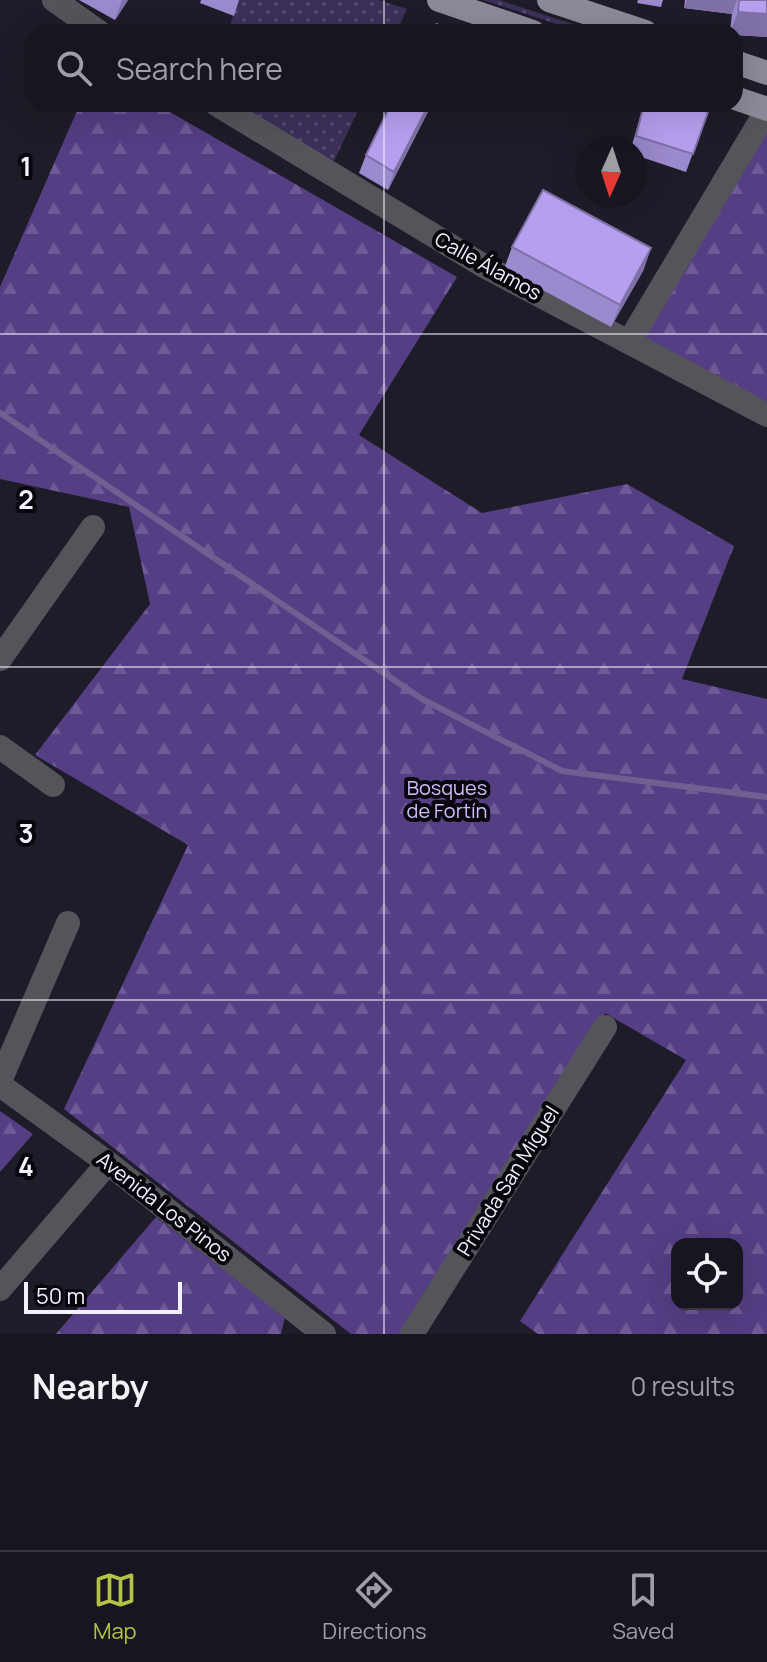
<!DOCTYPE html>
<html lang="en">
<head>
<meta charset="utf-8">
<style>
  body { margin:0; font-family:Manrope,sans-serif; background:#24222c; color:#f1f3f6 }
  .controls { position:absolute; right:24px; bottom:24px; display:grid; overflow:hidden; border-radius:16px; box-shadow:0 8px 32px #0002 }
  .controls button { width:72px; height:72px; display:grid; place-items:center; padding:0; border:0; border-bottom:2px solid #36343d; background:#17151f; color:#f1f3f6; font:40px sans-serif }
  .compass { position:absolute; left:575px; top:136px; width:72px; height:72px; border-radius:50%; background:#17151f; box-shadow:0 8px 32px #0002; rotate:183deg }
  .scale { position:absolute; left:24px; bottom:20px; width:158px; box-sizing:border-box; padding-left:8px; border:4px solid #f3f1fb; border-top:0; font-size:22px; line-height:28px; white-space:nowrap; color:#f3f1fb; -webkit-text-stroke:6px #09070d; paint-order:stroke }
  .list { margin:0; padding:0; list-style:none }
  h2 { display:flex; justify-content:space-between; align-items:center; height:104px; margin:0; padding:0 32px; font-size:34px }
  h2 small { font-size:26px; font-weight:400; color:#9e9fa4 }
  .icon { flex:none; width:44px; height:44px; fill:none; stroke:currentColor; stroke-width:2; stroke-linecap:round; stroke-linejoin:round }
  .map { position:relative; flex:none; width:767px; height:1334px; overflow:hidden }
  .search { position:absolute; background:#17151f; box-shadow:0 8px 32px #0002; left:24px; right:24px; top:24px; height:88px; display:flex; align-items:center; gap:20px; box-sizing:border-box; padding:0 28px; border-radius:24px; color:#9e9fa4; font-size:30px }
  .sheet { height:216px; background:#17151f }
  nav { display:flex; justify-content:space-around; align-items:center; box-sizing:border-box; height:112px; border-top:2px solid #36343d; background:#17151f; font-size:22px; color:#9e9fa4 }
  nav a { display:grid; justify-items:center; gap:4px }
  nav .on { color:#b4c24a }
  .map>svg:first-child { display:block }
  .grass { fill:url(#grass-dots) }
  .forest { fill:url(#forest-firs); fill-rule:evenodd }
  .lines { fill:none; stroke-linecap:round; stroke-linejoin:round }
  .stream { stroke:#715f91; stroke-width:6 }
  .minor { stroke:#55545b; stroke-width:24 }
  .major { stroke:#8c8998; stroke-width:24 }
  .wall { fill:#9c8ace }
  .shaded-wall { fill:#7f70a7 }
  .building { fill:#b5a0ef; stroke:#7f70a7; stroke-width:2 }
  .grid { fill:none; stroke:#f3f1fb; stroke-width:2; stroke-opacity:0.55 }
  .labels { text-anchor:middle; stroke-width:8; stroke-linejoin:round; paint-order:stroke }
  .street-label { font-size:20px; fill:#f3f1fb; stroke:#09070d }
  .park-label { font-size:20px; fill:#cebffc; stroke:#09070d }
  .grid-label { font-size:26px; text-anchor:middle; font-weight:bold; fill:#f3f1fb; stroke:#09070d; stroke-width:8; stroke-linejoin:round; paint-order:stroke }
</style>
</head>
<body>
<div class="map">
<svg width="767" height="1334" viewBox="0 0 767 1334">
  <defs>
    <pattern id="grass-dots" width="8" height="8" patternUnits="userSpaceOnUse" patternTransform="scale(2)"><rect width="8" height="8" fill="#3c3059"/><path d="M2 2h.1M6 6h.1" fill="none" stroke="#594e72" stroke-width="1.8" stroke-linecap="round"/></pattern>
    <pattern id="forest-firs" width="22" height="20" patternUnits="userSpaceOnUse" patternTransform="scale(2)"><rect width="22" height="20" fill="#543e84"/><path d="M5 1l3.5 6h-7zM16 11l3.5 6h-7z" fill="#6d5a96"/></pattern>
  </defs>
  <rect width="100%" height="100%" fill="#1f1c29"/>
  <g class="grass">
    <path d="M238 0H378L407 9 396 32H228Z"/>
    <path d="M483 0H499L597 32H581Z"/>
    <path d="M227 104H361L334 161Z"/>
  </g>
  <g class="forest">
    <path d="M80 104H156L457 277 359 435 482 513 627 484 734 546 682 679 767 699V1334H538L520 1321 686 1060 605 1013 407 1334H351L64 1109 188 845 35 755 150 604 129 507 0 479V287ZM677 1244H737V1304H677Z"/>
    <path d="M767 127V402L640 338Z"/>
    <path d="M0 1111 33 1134 0 1172Z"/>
    <path d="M156 1217 285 1317 281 1334H56Z"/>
  </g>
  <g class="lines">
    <path class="stream" d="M0 413 422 699 562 771 767 797"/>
    <g class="minor">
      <path d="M54 0 99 32"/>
      <path d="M216 104 484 266 767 415"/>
      <path d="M629 342 767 110"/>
      <path d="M0 659 93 527"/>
      <path d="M0 747 53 785"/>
      <path d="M0 1081 68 923"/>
      <path d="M0 1085 108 1163 324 1334"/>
      <path d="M0 1289 108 1163"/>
      <path d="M412 1334 605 1027"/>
    </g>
    <g class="major">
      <path d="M439 0 533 32"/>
      <path d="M549 0 645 32"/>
      <path d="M735 62 767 73"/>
      <path d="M735 98 767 109"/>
    </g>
  </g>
  <g class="wall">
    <path d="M79 0H128L115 20Z"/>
    <path d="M201 0H239L234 16 200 3Z"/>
    <path d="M638 0H663L661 7 637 3Z"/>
    <path d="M685 0H767V37L735 35V32H730L732 13V14L684 8Z"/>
    <path d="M432 104 388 190 359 173 366 155Z"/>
    <path d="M644 104H680L708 112 686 172 635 155V148H631Z"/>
    <path d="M512 247 651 248 643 271 611 327 504 269Z"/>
  </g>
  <g class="shaded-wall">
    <path d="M122 0H128L115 20Z"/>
    <path d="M687 0H737L732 14 684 8Z"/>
    <path d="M738 12 767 14V37L735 35V32H730Z"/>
    <path d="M429 104H432L388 190 394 172Z"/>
    <path d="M651 248 643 271 611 327 620 305Z"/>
  </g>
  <g class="building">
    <path d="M739 0H767V14L738 12Z"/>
    <path d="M437 24 451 32H428L430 28Z"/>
    <path d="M391 104H429L394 172 366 155Z"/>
    <path d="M644 104H680L708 112 693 154 636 136Z"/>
    <path d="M543 190 651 248 620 305 512 247Z"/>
  </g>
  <path class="grid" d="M384 0V32M384 104V1334M0 334H767M0 667H767M0 1000H767"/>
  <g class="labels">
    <g class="street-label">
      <text transform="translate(488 266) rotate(29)" y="7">Calle Álamos</text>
      <text transform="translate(508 1181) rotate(-58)" y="7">Privada San Miguel</text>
      <text transform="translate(164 1207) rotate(38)" y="7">Avenida Los Pinos</text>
    </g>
    <g class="park-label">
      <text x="447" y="795">Bosques<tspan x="447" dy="23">de Fortín</tspan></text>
    </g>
  </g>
  <g class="grid-label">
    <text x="26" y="176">1</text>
    <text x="26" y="509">2</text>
    <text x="26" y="843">3</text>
    <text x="26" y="1176">4</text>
  </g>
</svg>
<div class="controls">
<button><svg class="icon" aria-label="locate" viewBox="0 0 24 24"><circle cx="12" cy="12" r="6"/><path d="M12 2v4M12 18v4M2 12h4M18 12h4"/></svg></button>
</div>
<svg class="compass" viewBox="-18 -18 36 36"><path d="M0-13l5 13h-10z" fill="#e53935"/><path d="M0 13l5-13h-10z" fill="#9e9fa4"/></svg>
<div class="scale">50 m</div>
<div class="search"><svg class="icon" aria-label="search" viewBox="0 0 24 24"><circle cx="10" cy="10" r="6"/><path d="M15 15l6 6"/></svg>Search here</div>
</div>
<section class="sheet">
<h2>Nearby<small>0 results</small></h2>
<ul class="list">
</ul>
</section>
<nav>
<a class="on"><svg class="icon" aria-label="map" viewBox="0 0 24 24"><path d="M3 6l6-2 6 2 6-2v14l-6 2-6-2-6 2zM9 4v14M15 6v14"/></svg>Map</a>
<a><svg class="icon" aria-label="directions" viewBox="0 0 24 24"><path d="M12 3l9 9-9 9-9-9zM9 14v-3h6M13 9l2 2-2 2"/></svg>Directions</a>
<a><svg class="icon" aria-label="saved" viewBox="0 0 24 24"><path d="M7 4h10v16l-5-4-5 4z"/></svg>Saved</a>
</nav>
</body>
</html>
